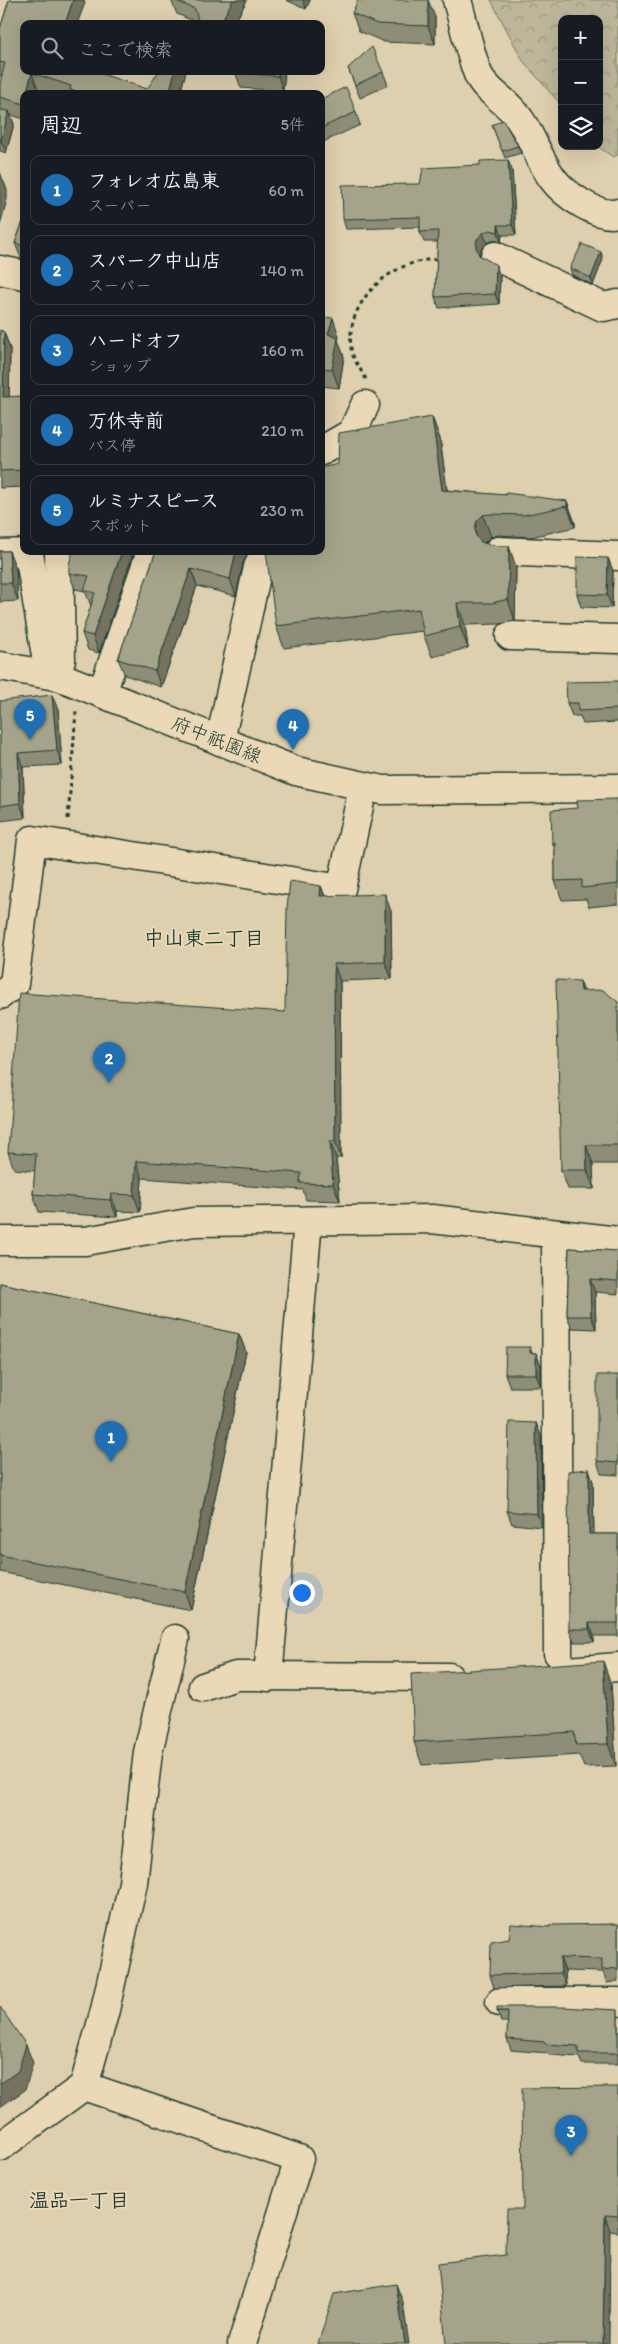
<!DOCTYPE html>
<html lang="ja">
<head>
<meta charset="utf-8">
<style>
  body { margin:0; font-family:Itim,"Klee One",sans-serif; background:#20242c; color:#f1f3f6 }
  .controls { position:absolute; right:15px; top:15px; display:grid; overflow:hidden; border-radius:10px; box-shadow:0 5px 20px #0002 }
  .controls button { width:45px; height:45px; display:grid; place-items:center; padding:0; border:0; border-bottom:1px solid #363941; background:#171b24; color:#f1f3f6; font:25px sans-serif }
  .you { position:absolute; left:301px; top:1592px; width:18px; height:18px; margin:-12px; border:4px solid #fff; border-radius:50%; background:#1a73e8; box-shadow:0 0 0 8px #1a73e833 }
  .badge { display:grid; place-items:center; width:32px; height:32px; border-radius:50%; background:#1f6fb2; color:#fff; font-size:16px; font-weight:700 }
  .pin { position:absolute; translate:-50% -41px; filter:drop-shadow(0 1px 2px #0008) }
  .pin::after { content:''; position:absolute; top:26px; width:18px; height:15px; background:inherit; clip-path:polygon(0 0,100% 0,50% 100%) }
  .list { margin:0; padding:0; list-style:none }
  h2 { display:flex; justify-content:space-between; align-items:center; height:65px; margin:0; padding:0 20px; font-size:21px }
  h2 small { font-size:16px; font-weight:400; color:#9ea1a6 }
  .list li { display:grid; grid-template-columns:32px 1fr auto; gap:15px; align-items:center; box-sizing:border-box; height:70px; margin:0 10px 10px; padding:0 10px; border:1px solid #363941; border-radius:10px }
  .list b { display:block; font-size:19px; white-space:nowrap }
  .list p { margin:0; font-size:16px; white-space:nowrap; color:#9ea1a6 }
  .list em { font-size:16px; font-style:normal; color:#9ea1a6 }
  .icon { flex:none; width:28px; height:28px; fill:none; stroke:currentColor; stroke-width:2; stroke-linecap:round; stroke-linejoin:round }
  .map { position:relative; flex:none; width:618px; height:2344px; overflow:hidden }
  .search { position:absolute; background:#171b24; box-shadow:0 5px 20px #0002; left:20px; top:20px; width:305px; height:55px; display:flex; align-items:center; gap:12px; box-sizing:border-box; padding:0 18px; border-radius:10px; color:#9ea1a6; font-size:19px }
  .panel { position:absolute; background:#171b24; box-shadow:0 5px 20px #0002; left:20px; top:90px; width:305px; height:465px; border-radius:10px }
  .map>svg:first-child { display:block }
  .forest { fill:url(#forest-crowns); stroke:#6e7a67 }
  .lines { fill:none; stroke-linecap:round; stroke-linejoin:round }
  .minor-casing { stroke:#1f3d34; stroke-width:31 }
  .major-casing { stroke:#1f3d34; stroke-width:31 }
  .path { stroke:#1f3d34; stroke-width:3; stroke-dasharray:4 4; stroke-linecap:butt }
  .minor { stroke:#ead8b6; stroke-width:28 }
  .major { stroke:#ead8b6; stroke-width:28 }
  .wall { fill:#8e8d77; stroke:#1f3d34 }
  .shaded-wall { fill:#747361; stroke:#1f3d34 }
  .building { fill:#a5a48a; stroke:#1f3d34 }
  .labels { text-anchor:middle; stroke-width:4; stroke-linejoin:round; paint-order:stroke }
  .street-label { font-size:19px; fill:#1f3d34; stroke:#ead8b6 }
  .neighbourhood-label { font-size:20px; font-weight:bold; fill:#1f3d34; stroke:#ead8b6 }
</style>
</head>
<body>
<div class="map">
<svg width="618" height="2344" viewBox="0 0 618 2344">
  <defs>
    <pattern id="forest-crowns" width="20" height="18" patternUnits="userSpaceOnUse" patternTransform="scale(1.25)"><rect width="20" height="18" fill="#beb69a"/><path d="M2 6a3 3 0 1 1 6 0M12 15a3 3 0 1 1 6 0" fill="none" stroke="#9a957e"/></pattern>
  </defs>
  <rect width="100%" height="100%" fill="#decfae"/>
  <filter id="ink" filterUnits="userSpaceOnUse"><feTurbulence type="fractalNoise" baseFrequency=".02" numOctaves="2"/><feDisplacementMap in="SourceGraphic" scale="10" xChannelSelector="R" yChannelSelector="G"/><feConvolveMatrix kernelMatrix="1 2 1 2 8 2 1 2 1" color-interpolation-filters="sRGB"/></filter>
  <g filter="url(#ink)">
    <path class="forest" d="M491 0H618V155L613 157 597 146H599V19H562V106L523 61Z"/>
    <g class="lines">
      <defs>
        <g id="minor">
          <path d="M457 0C464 24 469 51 478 74 485 90 501 97 512 110 531 130 537 158 553 179 564 194 599 219 618 213"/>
          <path d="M495 256 603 307 618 304"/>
          <path d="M0 270 24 275"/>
          <path d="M321 451 352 433 365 405"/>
          <path d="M59 551 61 660"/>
          <path d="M498 551 618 556"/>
          <path d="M0 554 29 553 49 674"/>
          <path d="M510 636 618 639"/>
          <path d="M102 693 151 551"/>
          <path d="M220 741 258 567 265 551"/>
          <path d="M0 995 14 984 32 840 341 889 363 788"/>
          <path d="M556 1234 558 1653"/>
          <path d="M0 1241H85L194 1222 432 1219 618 1241"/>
          <path d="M567 1671 618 1667"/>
          <path d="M268 1677 308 1221"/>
          <path d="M203 1687 236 1676 449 1677"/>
          <path d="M500 2002H618"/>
          <path d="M84 2086 105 2010 133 1883 148 1752 175 1639"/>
          <path d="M0 2147 84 2086 299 2159 242 2344"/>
        </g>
        <path id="major" d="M0 666 61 677 296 771 382 790 618 788"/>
      </defs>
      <use href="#minor" class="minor-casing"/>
      <use href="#major" class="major-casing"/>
      <g class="path">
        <path d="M366 379C361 370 352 358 351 348 346 306 382 269 421 261 427 259 434 260 440 259"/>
        <path d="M68 819 76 711"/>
      </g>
      <use href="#minor" class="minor"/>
      <use href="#major" class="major"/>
    </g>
    <g class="wall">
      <path d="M9 0H84L85 3 24 71 147 89 186 71 180 94H52L38 89 37 94H24V119L11 115 14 124 6 153 0 151V110H2L0 104V83L2 77 0 76V29Z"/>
      <path d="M171 0H247L234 24H199L198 23 177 14Z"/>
      <path d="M286 0H310L306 9Z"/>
      <path d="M352 13 435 17V44L384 42 359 31Z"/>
      <path d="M348 68 383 72 388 85 360 98Z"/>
      <path d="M235 71H285L283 91 241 88Z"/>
      <path d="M321 99 356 112 360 125 321 143Z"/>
      <path d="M492 125 518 146 521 153 505 158Z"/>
      <path d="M480 165 512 170 516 235H502L501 242 494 240 487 243 481 249 480 256 500 276 499 304 439 308 435 297 438 242H424L420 232V227L346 229 343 219 420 184Z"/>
      <path d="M24 219V259L21 258 15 243Z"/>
      <path d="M603 259 593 285 572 275 570 268Z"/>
      <path d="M321 317 339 336 338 340 344 357 339 388 321 386Z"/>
      <path d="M0 330 4 332 10 349 9 397 24 396V487L0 488Z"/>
      <path d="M432 417 440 439 447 490 567 501 575 523V527L531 537 498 535 491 537 485 542V543L516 567 515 621 500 624 465 625 468 648 432 657 424 636 423 631 284 648 276 626 321 551 338 464Z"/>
      <path d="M0 551H9L16 569 18 601 0 602Z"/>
      <path d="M134 551 99 653 88 650 82 633 91 606 85 591 75 589 69 573Z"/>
      <path d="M156 551 243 563 236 596 197 586 161 687 125 675 118 659Z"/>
      <path d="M608 558 613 571 612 608 581 607 577 594Z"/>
      <path d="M618 681V722L583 724 580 716H572L567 703Z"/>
      <path d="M0 701 58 709 62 765 23 767 25 818 0 821Z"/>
      <path d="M618 799V904L589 907 586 899 562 900 555 881V850L552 842 578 808Z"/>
      <path d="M321 886 325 896 391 911 392 979 340 981 341 1158H336L340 1201 306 1200 303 1190 142 1178 140 1212 117 1211V1217L39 1212 33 1194 35 1171 14 1169 8 1152 285 1012Z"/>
      <path d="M584 991 618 1002V1164H593L594 1189H568L561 1170Z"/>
      <path d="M569 1248 618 1251V1294L595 1292 596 1329 572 1328 567 1316Z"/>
      <path d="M0 1283 239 1334 246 1352 191 1610 0 1572Z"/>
      <path d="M530 1347 532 1353H536L541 1366V1387H510L505 1374Z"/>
      <path d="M618 1375V1475L601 1474 597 1461Z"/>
      <path d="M536 1423 541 1436 542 1527 512 1524 507 1511Z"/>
      <path d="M589 1469 593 1482 594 1534H618V1636H594V1642H574L569 1629Z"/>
      <path d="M611 1684 616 1766 584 1767 579 1755 422 1765 414 1742Z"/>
      <path d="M618 1924V1981L607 1983 603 1972 565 1971 566 1986 494 1988 490 1975 509 1939 550 1927Z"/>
      <path d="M618 2010V2064H582L579 2057 549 2055 548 2053 511 2050 507 2039 508 2022H501L497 2011Z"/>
      <path d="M618 2087V2232L610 2231 506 2255 523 2209Z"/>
    </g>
    <g class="shaded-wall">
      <path d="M73 0H84L85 3 77 24H65Z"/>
      <path d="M233 0H247L234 24H220Z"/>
      <path d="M303 0H310L306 9Z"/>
      <path d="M428 0 435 17V44L428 26Z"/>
      <path d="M175 71H186L180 94H169Z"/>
      <path d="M278 71H285L283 91 278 76Z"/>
      <path d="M32 73 38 89 37 94H26Z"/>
      <path d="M9 111 14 124 6 153 1 140Z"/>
      <path d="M508 160 512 170 516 235 512 225Z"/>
      <path d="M0 172 7 190V200L0 225Z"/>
      <path d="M498 225 502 235 501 242 498 232Z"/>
      <path d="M483 233 487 243 481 249 479 257 476 247 477 239Z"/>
      <path d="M601 252 603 259 593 285 591 278Z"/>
      <path d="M496 265 500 276 499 304 495 294Z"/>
      <path d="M333 318 339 336 338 340 344 357 339 388 332 369 328 334Z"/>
      <path d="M4 332 10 349 9 413 3 397Z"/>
      <path d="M432 417 440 439 450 512 442 490Z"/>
      <path d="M567 501 575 523V527L567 506Z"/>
      <path d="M483 515 491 537 485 542 482 551 476 536 475 529 477 521Z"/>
      <path d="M509 546 516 567 515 621 508 599Z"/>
      <path d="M9 551 16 569 18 601 11 583Z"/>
      <path d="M122 551H134L99 653 93 636Z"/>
      <path d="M236 551H249L243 563 236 596 230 579Z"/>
      <path d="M608 558 613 571 612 608 607 595Z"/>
      <path d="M191 569 197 586 161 687 155 671Z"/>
      <path d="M457 603 465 625 468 648 460 627Z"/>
      <path d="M52 695 58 709 62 765 57 750Z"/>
      <path d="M18 753 23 767 25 818 20 803Z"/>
      <path d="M321 886 327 903 320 896Z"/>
      <path d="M385 894 391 911 392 979 385 962Z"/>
      <path d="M334 964 340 981 341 1158 335 1141Z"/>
      <path d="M580 981 587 1000 581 991Z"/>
      <path d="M330 1141 336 1158 340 1201 333 1184Z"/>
      <path d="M586 1145 593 1164 594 1189 587 1170Z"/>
      <path d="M136 1161 142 1178 140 1212 134 1195Z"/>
      <path d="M111 1194 117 1211V1217L110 1200Z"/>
      <path d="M590 1279 595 1292 596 1329 591 1316Z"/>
      <path d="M239 1334 246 1352 191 1610 185 1592Z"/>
      <path d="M536 1353 541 1366V1387L536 1374Z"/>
      <path d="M536 1423 541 1436 542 1527 537 1514Z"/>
      <path d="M589 1469 593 1482 594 1547 589 1534Z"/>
      <path d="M589 1623 594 1636V1642L589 1629Z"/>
      <path d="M603 1661 611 1684 616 1766 608 1744Z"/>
      <path d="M560 1958 565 1971 566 1986 561 1973Z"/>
      <path d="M26 2045 33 2063 25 2090 0 2107V2084Z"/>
      <path d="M605 2215 610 2231 609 2344H603Z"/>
      <path d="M396 2284 403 2302 409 2344H405Z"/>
    </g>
    <g class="building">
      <path d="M9 0H73L65 24H24V71H93L147 89 159 71H175L169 94H85L70 90 71 86 32 73 26 94H24V104L0 97V83L5 63 0 62V29Z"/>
      <path d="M174 0H233L220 24H199L195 9Z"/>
      <path d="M358 0H428V26L377 24 352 13Z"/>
      <path d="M372 47 383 72 355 85 348 68Z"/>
      <path d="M235 71H278V76L235 73Z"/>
      <path d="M346 87 356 112 321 128V99Z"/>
      <path d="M0 110 9 111 1 140H0Z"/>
      <path d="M503 120 518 146 502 151 492 125Z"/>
      <path d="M508 160 512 225H498V232L490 230 483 233 477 239 476 247 479 255 496 265 495 294 435 297 438 231 420 232V217L343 219 342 185 420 184 423 168 480 165V161Z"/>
      <path d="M24 219V246L15 243Z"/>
      <path d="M582 244 601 252 591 278 570 268Z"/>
      <path d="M321 317 333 318 328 334 338 338 332 369 321 368Z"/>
      <path d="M0 330 4 332 3 397 24 396V470L0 471Z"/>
      <path d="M432 417 442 490 506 495V493L567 501V506L524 515 490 514 483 515 477 521 475 529 476 536 481 542 490 545 509 546 508 599 492 603H457L460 627 424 636 419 609 276 626 266 551H321V468L338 464 339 433Z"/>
      <path d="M0 551H9L11 583H0Z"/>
      <path d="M73 551H122L93 636 82 633 95 593 84 590 89 576 69 573V564Z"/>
      <path d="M156 551H236L230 579 191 569 155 671 118 659Z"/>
      <path d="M577 557 608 558 607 595 577 594Z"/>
      <path d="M618 681V709L578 711V703H567L566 682Z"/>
      <path d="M52 695 57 750 18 753 20 803 0 806V701Z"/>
      <path d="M618 799V884L582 888V880L555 881V842H552L551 810 578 808 577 800Z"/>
      <path d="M290 881 321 886 320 896 385 894V962L334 964 335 1141H330L333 1184 300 1183 301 1173 136 1161 134 1195 111 1194 110 1200 33 1194 36 1154 8 1152 19 993 285 1012 287 908Z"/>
      <path d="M556 980 580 981 581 991 603 990 618 1002V1145H586L587 1170H561Z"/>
      <path d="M569 1248 618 1251V1281L590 1279 591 1316H567Z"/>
      <path d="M0 1283 239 1334 185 1592 0 1555Z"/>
      <path d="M506 1347H530V1353H536V1374H505Z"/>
      <path d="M597 1375H618V1463L597 1461Z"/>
      <path d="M509 1422 536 1423 537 1514 507 1511Z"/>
      <path d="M589 1469V1534H618V1623H589V1629H569L568 1471Z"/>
      <path d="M603 1661 608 1744 576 1745 574 1732 414 1742 411 1674Z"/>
      <path d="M511 1924 550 1927V1925L618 1924V1968L602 1970V1959L560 1958 561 1973 490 1975 491 1942 509 1939Z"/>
      <path d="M0 2007 26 2045 18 2071 0 2084Z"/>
      <path d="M497 2007H562L618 2010V2053H578V2046L545 2044V2042L507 2039 508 2011H497Z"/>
      <path d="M618 2087V2216L605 2215 603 2344H446L438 2263 506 2255 507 2209H523L522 2088Z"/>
      <path d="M396 2284 405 2344H318L334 2294Z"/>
    </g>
  </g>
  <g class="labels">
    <g class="street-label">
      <text transform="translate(217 739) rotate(22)" y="7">府中祇園線</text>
    </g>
    <g class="neighbourhood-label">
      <text x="204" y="945">中山東二丁目</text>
      <text x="79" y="2207">温品一丁目</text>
    </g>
  </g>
</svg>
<div class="controls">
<button>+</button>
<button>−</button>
<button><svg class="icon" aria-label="layers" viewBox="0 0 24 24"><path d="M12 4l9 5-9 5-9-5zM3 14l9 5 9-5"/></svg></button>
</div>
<div class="you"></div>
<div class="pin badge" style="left:111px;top:1462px">1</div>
<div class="pin badge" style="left:109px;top:1083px">2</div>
<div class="pin badge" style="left:571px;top:2156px">3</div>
<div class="pin badge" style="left:293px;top:750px">4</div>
<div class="pin badge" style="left:30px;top:740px">5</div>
<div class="search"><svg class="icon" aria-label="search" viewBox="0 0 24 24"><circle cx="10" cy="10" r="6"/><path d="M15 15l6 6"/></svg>ここで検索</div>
<section class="panel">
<h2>周辺<small>5件</small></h2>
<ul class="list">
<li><span class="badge">1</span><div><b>フォレオ広島東</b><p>スーパー</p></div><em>60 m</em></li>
<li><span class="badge">2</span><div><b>スパーク中山店</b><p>スーパー</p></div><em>140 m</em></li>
<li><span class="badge">3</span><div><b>ハードオフ</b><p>ショップ</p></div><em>160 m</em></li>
<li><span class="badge">4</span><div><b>万休寺前</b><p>バス停</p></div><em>210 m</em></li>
<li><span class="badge">5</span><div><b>ルミナスピース</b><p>スポット</p></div><em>230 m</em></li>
</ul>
</section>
</div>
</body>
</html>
